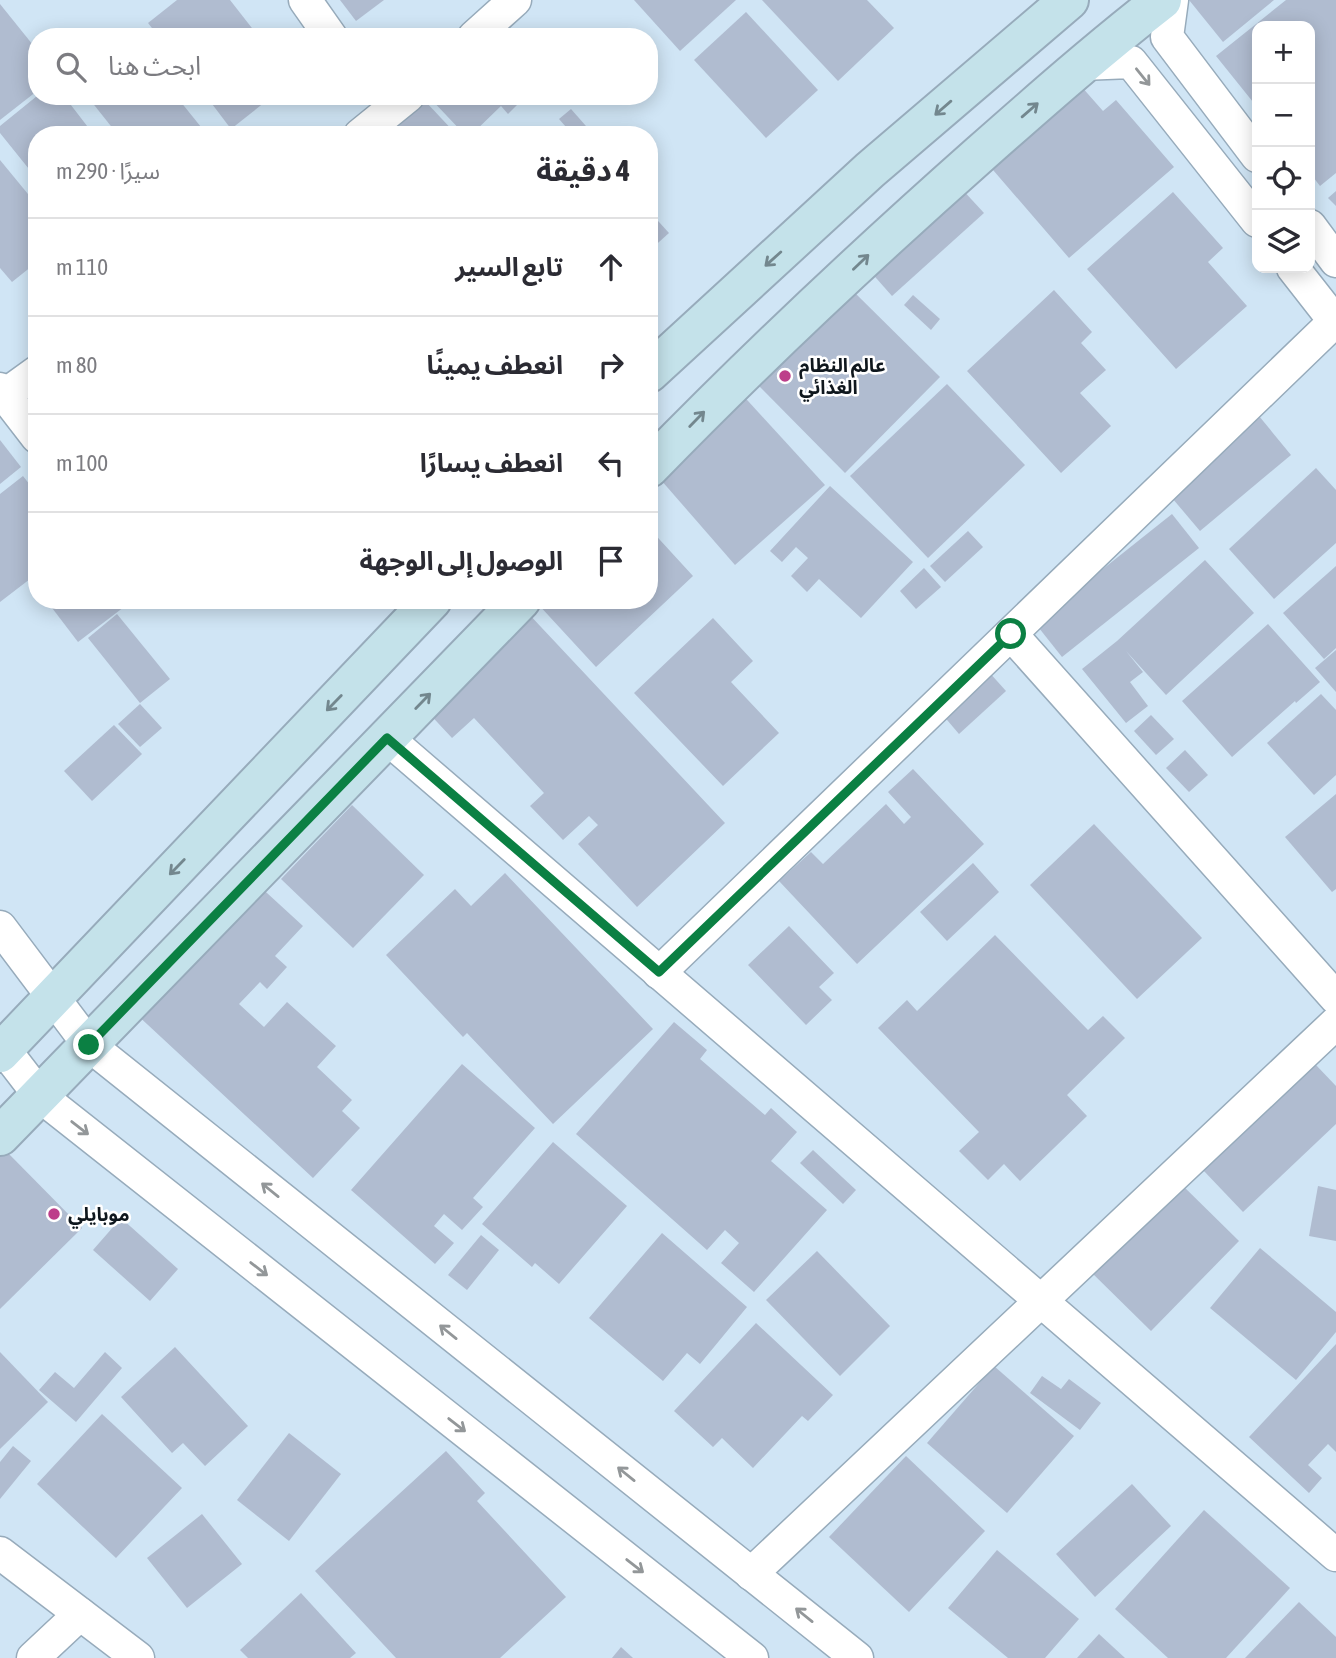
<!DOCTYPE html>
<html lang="ar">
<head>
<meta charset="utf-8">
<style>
  body { margin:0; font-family:"Asap Condensed","Noto Sans Arabic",sans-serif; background:#f7f7f7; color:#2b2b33; direction:rtl }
  .controls { position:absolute; right:21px; top:21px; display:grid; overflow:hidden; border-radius:14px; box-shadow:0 4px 18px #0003 }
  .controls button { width:63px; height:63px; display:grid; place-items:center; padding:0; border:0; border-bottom:2px solid #e1e1e2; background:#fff; color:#2b2b33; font:35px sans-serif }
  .stop { position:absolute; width:21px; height:21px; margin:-16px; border:5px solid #0b8043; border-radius:50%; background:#fff }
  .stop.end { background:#0b8043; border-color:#fff; box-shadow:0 2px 7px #0008 }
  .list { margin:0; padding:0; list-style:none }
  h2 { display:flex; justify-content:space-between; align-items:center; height:91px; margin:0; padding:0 28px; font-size:30px }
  h2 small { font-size:23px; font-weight:400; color:#7c7c81 }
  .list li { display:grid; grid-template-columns:46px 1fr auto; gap:21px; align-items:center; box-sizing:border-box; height:98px; padding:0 28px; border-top:2px solid #e1e1e2 }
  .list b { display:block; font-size:26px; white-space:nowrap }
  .list em { font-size:23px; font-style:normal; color:#7c7c81 }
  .icon { flex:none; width:38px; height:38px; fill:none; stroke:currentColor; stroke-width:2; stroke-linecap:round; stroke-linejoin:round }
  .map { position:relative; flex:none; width:1336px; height:1658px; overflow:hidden; direction:ltr }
  .search { position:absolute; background:#fff; box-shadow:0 4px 18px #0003; left:28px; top:28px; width:630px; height:77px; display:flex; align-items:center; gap:18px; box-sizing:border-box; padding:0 24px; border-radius:28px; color:#7c7c81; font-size:26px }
  .panel { position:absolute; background:#fff; box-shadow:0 4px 18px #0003; left:28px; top:126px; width:630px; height:483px; border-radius:28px; direction:rtl }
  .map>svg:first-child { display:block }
  .building { fill:#b0bcd0 }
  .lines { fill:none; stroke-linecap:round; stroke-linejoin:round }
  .street-casing { stroke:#97abbb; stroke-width:35 }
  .secondary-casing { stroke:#97abbb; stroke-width:42 }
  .street { stroke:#fff; stroke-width:32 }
  .secondary { stroke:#c4e2ea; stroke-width:38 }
  .oneway { stroke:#939799 }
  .oneway2 { stroke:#73878e }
  .route { stroke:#0b8043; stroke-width:9 }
  .poi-dot { fill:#bd3e8a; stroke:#fff; stroke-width:2.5 }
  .labels { text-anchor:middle; stroke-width:5; stroke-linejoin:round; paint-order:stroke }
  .poi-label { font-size:19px; font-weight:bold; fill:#0f171d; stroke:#fff; text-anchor:start }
</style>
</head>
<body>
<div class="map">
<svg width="1336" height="1658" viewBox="0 0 1336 1658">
  <rect width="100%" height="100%" fill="#d0e5f5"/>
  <g class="building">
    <path d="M177 0H230L259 37H159L148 23Z"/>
    <path d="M340 0H384L356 21Z"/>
    <path d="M634 0H736L680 51Z"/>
    <path d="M762 0H867L894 28 838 81Z"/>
    <path d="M1189 0H1274L1223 42Z"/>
    <path d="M1286 0H1336V173L1320 186 1310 173V26H1257V107L1216 56Z"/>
    <path d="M0 4 37 50V91L0 120Z"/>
    <path d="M746 12 818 90 766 138 694 60Z"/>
    <path d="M63 29 68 37H51Z"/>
    <path d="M1073 77 1103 111 1116 100 1174 167 1069 258 981 156Z"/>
    <path d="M37 96H64L94 135H37V179L0 133V126Z"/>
    <path d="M87 96H176L201 127 191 135H118Z"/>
    <path d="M206 96H269L270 98 231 129Z"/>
    <path d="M428 96H526L508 114 501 106 471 135H465Z"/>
    <path d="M425 101 457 135H389Z"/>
    <path d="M571 109 593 134 591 135H573L559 119Z"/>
    <path d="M0 160 37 205V262L12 282 0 268Z"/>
    <path d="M960 187 984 213 892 296 869 270Z"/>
    <path d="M1336 191V206L1328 198Z"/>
    <path d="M1173 192 1223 248 1208 262 1247 306 1176 369 1087 269Z"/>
    <path d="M649 211 669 233 649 251Z"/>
    <path d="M1054 290 1092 332 1081 343 1106 370 1080 393 1111 426 1061 473 967 371Z"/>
    <path d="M853 291 940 377 845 473 759 386Z"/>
    <path d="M913 295 940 319 931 330 904 305Z"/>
    <path d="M947 384 1025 465 928 558 850 476Z"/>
    <path d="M738 390 825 485 735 565 654 472Z"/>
    <path d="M1259 416 1291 455 1200 531 1167 492Z"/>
    <path d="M0 440 21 467 0 484Z"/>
    <path d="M1316 468 1336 490V543L1274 599 1229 549Z"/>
    <path d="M23 476 37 494V588L30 579 0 602V494Z"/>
    <path d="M830 486 913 562 861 618 819 579 807 592 791 576 808 558 796 547 782 562 770 551Z"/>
    <path d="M1172 514 1199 548 1062 657 1035 623Z"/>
    <path d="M649 528 693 576 596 667 537 603 540 600H649Z"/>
    <path d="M968 531 983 547 945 582 930 566Z"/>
    <path d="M1205 560 1254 613 1166 695 1126 651 1143 672 1130 682 1148 706 1126 723 1082 669 1117 641Z"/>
    <path d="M1336 566V648L1324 659 1283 613Z"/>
    <path d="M924 568 941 587 916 609 900 591Z"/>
    <path d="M46 600H119L124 607 78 642Z"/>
    <path d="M526 611 725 823 637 907 578 844 598 825 589 816 563 840 530 806 544 793 474 718 452 738 424 708Z"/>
    <path d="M117 614 170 679 140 703 88 638Z"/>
    <path d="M713 618 753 661 731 682 779 733 723 786 634 693Z"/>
    <path d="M1268 624 1320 682 1296 703 1295 701 1232 757 1182 701Z"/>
    <path d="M1336 650V692L1315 668Z"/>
    <path d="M988 671 1006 691 959 734 942 714Z"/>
    <path d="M1321 694 1336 710V775L1314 795 1267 743Z"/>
    <path d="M140 704 162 728 140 747 118 724Z"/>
    <path d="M1151 715 1174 739 1156 755 1134 731Z"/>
    <path d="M114 725 142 754 92 801 64 771Z"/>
    <path d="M1185 750 1208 775 1189 792 1166 768Z"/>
    <path d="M913 769 984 844 857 964 779 881 811 852 823 864 886 804 904 824 911 817 888 792Z"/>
    <path d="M1336 794V889L1332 892 1285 837Z"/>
    <path d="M352 805 424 875 353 948 281 879Z"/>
    <path d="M1094 824 1202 938 1137 999 1030 885Z"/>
    <path d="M973 863 999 892 947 941 920 912Z"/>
    <path d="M505 873 653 1029 553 1124 467 1033 463 1037 386 955 455 889 471 906Z"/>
    <path d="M255 882 303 926 275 956 287 967 267 989 260 982 239 1004 264 1027 287 1002 336 1046 317 1067 352 1100 342 1111 360 1128 313 1178 134 1012Z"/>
    <path d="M789 926 834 973 819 987 832 1000 806 1025 748 965Z"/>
    <path d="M995 935 1088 1030 1103 1016 1125 1038 1067 1095 1087 1116 1020 1181 1004 1164 988 1180 959 1151 979 1132 878 1028 907 1000 917 1011Z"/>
    <path d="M674 1022 707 1050 700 1059 765 1115 771 1108 797 1132 771 1161 827 1210 754 1292 721 1263 739 1243 725 1230 707 1250 576 1134Z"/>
    <path d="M462 1064 535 1128 473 1198 483 1207 462 1230 444 1214 434 1226 454 1243 435 1264 351 1190Z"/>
    <path d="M1315 1064 1336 1086V1124L1243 1212 1203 1170Z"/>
    <path d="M553 1142 627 1206 559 1284 535 1263 532 1267 482 1224Z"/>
    <path d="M5 1150 82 1228 0 1309V1155Z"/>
    <path d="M813 1150 856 1190 843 1204 800 1163Z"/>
    <path d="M1178 1181 1239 1241 1151 1331 1089 1270Z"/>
    <path d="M1318 1186 1336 1190V1241L1309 1236Z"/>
    <path d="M121 1218 178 1269 150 1301 93 1250Z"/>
    <path d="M662 1233 747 1307 700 1364 687 1353 663 1381 589 1318Z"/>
    <path d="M481 1235 499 1250 467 1290 448 1275Z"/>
    <path d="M1260 1248 1336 1312V1332L1296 1380 1210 1308Z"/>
    <path d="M817 1251 890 1326 840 1376 766 1300Z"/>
    <path d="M756 1323 833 1395 808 1421 802 1416 753 1468 722 1438 713 1447 674 1411Z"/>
    <path d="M1336 1344V1452L1328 1444 1308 1465 1322 1478 1309 1493 1249 1437Z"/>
    <path d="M175 1347 248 1426 205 1466 183 1443 172 1453 121 1397Z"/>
    <path d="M0 1352 48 1402 0 1449Z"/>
    <path d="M105 1352 122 1368 76 1422 39 1390 55 1372 74 1388Z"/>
    <path d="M994 1366 1074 1436 1007 1513 927 1443Z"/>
    <path d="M1042 1376 1061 1389 1069 1379 1101 1403 1080 1430 1030 1393Z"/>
    <path d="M102 1414 182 1488 116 1558 37 1484Z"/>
    <path d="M289 1433 341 1474 289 1541 237 1500Z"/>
    <path d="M13 1446 31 1461 0 1499V1462Z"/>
    <path d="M446 1451 485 1493 477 1501 566 1597 500 1658H396L315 1571Z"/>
    <path d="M906 1456 985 1531 909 1612 829 1537Z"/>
    <path d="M1132 1484 1171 1526 1095 1597 1056 1554Z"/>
    <path d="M1204 1510 1290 1588 1226 1658H1168L1115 1609Z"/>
    <path d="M202 1514 242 1564 187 1608 147 1558Z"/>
    <path d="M997 1550 1079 1619 1045 1658H1008L948 1608Z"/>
    <path d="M301 1593 356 1653 350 1658H248L240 1650Z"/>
    <path d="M1299 1602 1336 1637V1658H1245Z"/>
    <path d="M1099 1634 1125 1658H1077Z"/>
    <path d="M621 1647 633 1658H612Z"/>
  </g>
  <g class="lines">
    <defs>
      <g id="street">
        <path d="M305 0 331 37"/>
        <path d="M1172 0 1167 37 1257 156"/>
        <path d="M474 37 515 0"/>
        <path d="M1082 64 1131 62 1257 221"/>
        <path d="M360 135 408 96"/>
        <path d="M1310 226 1336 261"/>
        <path d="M1293 268 1336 323"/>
        <path d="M0 389 37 437"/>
        <path d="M5 395 37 372"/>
        <path d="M1011 634 1336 998"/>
        <path d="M387 738 1336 1555"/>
        <path d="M0 927 89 1045 857 1658"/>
        <path d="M659 973 1336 320"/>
        <path d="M0 1044 40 1096 752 1658"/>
        <path d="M0 1553 138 1658"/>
        <path d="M751 1574 1336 1023"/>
        <path d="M33 1658 80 1614"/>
      </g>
      <g id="secondary">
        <path d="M649 373 870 170 1069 0"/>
        <path d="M649 468C755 359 866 255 980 154 1040 101 1099 49 1162 0"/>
        <path d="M0 1053 432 600"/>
        <path d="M0 1136 521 600"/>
      </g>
    </defs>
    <use href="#street" class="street-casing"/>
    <use href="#secondary" class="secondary-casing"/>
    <use href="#street" class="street"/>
    <use href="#secondary" class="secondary"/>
  </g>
  <defs><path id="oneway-shaft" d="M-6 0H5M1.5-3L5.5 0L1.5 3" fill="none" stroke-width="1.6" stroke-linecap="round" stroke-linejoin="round" transform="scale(1.75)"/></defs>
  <g class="oneway">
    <use href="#oneway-shaft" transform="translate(1143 77) rotate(51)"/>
    <use href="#oneway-shaft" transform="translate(80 1128) rotate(38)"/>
    <use href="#oneway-shaft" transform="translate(270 1190) rotate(-141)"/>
    <use href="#oneway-shaft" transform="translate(259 1269) rotate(38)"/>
    <use href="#oneway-shaft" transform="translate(448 1332) rotate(-141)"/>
    <use href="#oneway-shaft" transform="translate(457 1425) rotate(38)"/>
    <use href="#oneway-shaft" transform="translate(626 1474) rotate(-141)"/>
    <use href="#oneway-shaft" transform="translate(635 1566) rotate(38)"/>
    <use href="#oneway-shaft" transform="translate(804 1615) rotate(-141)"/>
  </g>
  <g class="oneway2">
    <use href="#oneway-shaft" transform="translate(943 108) rotate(139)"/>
    <use href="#oneway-shaft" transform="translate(1030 110) rotate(-41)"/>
    <use href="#oneway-shaft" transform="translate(773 259) rotate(138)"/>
    <use href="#oneway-shaft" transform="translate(861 262) rotate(-44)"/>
    <use href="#oneway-shaft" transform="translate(697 419) rotate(-46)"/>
    <use href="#oneway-shaft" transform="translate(423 701) rotate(-46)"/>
    <use href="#oneway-shaft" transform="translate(334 703) rotate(134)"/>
    <use href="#oneway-shaft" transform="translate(177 867) rotate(134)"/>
  </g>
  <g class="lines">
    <path class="route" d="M89 1045 387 738 659 972 1011 634"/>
  </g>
  <g class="poi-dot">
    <circle cx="785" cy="376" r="7"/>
    <circle cx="54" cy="1214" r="7"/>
  </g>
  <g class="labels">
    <g class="poi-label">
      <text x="799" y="372">عالم النظام<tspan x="799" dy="22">الغذائي</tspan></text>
      <text x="68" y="1221">موبايلي</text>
    </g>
  </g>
</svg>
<div class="controls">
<button>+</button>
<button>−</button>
<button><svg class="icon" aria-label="locate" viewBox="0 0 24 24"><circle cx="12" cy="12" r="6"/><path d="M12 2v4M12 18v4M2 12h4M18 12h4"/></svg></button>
<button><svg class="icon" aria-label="layers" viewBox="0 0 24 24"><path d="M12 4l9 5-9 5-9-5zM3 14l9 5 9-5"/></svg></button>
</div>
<div class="stop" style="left:1011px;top:634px"></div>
<div class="stop end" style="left:89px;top:1045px"></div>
<div class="search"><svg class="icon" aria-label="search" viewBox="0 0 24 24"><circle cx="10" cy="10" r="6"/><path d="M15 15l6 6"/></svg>ابحث هنا</div>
<section class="panel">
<h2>4 دقيقة<small>سيرًا · 290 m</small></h2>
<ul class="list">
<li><svg class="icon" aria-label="ahead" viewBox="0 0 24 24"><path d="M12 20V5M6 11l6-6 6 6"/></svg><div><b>تابع السير</b></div><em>110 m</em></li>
<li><svg class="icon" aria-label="right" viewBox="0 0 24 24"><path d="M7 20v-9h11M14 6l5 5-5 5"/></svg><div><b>انعطف يمينًا</b></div><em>80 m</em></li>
<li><svg class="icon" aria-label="left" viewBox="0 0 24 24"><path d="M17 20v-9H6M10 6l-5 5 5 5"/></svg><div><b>انعطف يسارًا</b></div><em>100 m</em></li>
<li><svg class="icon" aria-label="arrive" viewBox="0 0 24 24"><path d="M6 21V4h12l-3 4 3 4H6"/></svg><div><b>الوصول إلى الوجهة</b></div></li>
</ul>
</section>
</div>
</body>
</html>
